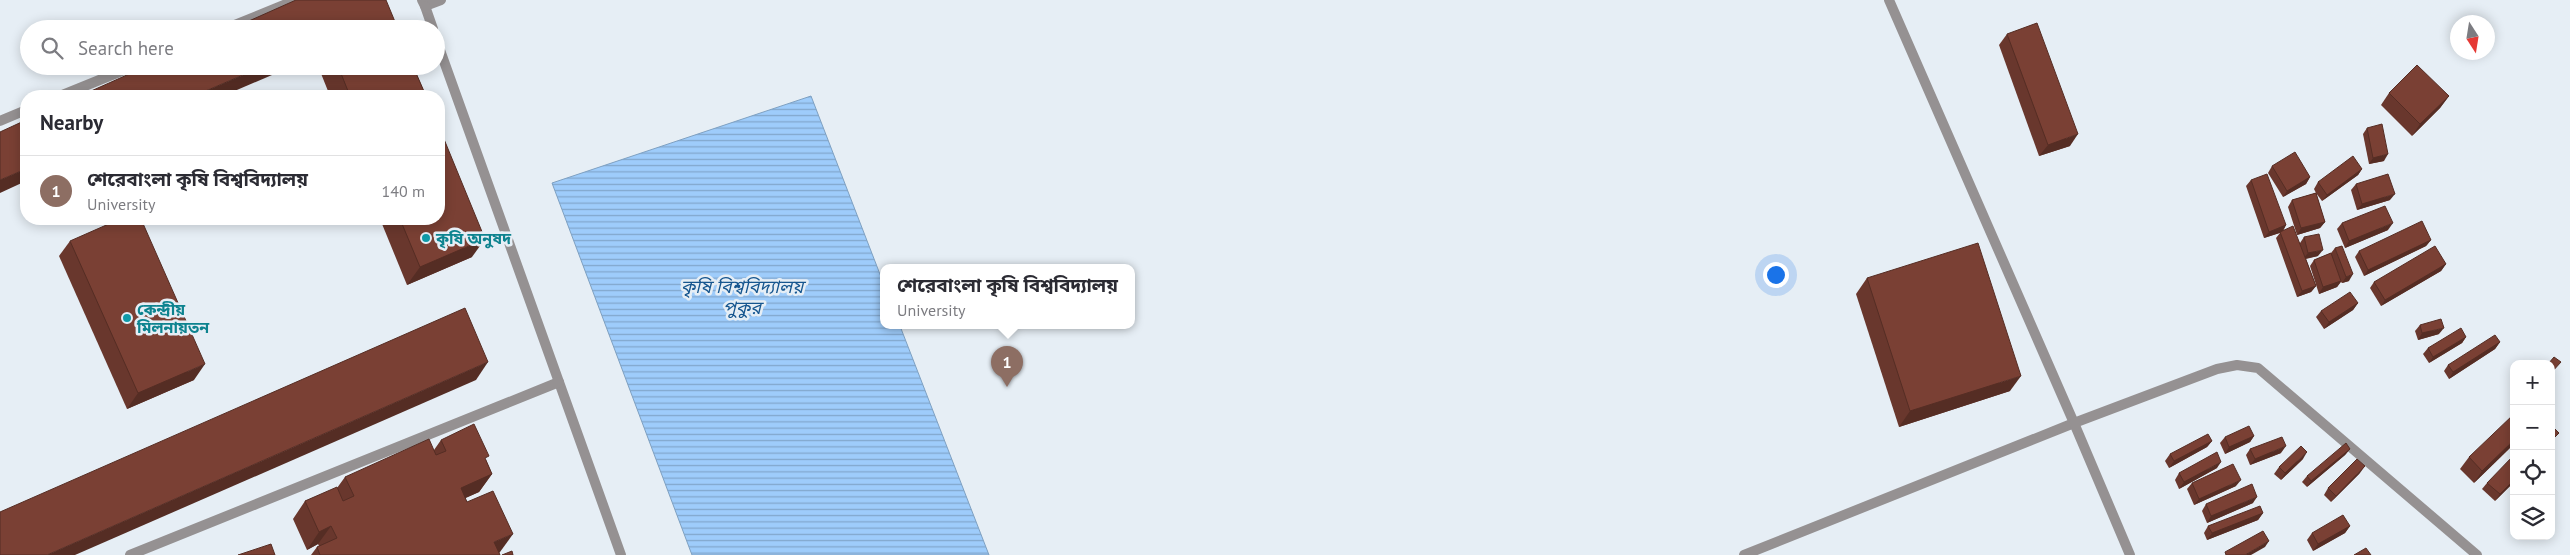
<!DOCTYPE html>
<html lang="en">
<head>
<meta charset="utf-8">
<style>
  body { margin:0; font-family:"PT Sans","Noto Sans Bengali",sans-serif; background:#f7f7f7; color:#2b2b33 }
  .controls { position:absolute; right:15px; bottom:15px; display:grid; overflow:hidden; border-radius:10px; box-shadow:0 2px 12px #0003 }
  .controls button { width:45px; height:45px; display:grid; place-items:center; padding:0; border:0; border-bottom:1px solid #e1e1e2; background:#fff; color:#2b2b33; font:25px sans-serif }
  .compass { position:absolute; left:2450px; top:15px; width:45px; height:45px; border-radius:50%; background:#fff; box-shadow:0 2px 12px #0003; rotate:168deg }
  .you { position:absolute; left:1775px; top:274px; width:18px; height:18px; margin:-12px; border:4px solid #fff; border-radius:50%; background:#1a73e8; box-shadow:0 0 0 8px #1a73e833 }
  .badge { display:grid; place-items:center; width:32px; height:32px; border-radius:50%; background:#2563eb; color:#fff; font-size:16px; font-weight:700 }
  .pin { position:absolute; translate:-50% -41px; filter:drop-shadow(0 1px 2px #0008) }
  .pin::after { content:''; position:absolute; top:26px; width:18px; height:15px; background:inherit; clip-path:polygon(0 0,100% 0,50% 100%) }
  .popup { position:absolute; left:880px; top:264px; width:255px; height:65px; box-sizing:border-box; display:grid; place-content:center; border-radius:10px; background:#fff; filter:drop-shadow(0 1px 4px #0005); font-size:16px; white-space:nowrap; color:#7c7c81 }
  .popup b { font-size:19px; color:#2b2b33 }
  .popup::after { content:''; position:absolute; left:50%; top:100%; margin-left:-10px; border:10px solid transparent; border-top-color:#fff }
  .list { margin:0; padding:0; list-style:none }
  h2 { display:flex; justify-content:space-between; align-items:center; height:65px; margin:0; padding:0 20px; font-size:21px }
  h2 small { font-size:16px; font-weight:400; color:#7c7c81 }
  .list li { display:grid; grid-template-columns:32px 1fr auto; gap:15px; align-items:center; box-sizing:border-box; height:70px; padding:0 20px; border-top:1px solid #e1e1e2 }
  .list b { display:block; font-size:19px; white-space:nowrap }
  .list p { margin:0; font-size:16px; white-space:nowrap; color:#7c7c81 }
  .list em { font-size:16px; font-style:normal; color:#7c7c81 }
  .icon { flex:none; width:28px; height:28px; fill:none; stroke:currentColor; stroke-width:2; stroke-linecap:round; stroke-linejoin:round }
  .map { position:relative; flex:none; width:2570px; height:555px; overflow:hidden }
  .search { position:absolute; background:#fff; box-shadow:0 2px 12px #0003; left:20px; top:20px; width:425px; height:55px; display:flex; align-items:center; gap:12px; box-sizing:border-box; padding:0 18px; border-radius:28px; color:#7c7c81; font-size:19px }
  .panel { position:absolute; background:#fff; box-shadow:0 2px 12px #0003; left:20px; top:90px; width:425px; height:135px; border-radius:20px }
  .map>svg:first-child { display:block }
  .water { fill:url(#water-rules); stroke:#7ea0c1 }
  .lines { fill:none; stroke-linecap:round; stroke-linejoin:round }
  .service { stroke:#959192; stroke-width:10 }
  .minor { stroke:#959192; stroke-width:10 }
  .wall { fill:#69372d }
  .shaded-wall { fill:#552d24 }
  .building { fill:#7a4034; stroke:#552d24 }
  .culture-dot { fill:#0f9aa8; stroke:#e6eef5; stroke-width:2 }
  .labels { text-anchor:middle; stroke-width:5; stroke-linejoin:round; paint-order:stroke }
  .culture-label { font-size:16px; font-weight:bold; fill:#0d838f; stroke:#e6eef5; text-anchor:start }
  .water-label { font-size:18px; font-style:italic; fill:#16568f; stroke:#e6eef5 }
</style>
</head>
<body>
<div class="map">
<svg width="2570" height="555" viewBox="0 0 2570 555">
  <defs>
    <pattern id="water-rules" width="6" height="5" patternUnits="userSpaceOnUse" patternTransform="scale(1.25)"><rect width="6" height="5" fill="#9eccfb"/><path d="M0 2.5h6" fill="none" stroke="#82a7cc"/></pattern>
  </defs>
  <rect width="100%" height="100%" fill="#e6eef5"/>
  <path class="water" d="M811 96 883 282V326H900L989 555H692L552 183Z"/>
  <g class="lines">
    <g class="service">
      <path d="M422 0 425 6 441 0"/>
      <path d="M425 6 433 29"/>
      <path d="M225 29 296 0"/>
      <path d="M436 39 621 555"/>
      <path d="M60 96 134 66"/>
      <path d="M0 121 26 110"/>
      <path d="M130 555 559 382"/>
      <path d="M1744 555 2074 423 1889 0"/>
    </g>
    <path class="minor" d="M2130 555 2074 423 2217 369 2237 365 2258 368 2477 555"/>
  </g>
  <g class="wall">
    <path d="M2007 34 2070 146 2039 156 1999 45Z"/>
    <path d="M318 66H413L426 96H330Z"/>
    <path d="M2389 93 2449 96 2440 108 2412 136 2381 105Z"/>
    <path d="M2367 128 2384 161 2369 164 2363 134Z"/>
    <path d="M2272 166 2310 177 2306 184 2283 197 2268 173Z"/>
    <path d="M2362 169 2358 175 2322 201 2316 193 2325 222 2320 228 2297 235 2288 207 2292 200 2316 193 2314 189 2318 182Z"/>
    <path d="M2251 180 2286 225 2283 231 2300 243 2304 237 2318 256 2306 259 2316 286 2311 292 2297 297 2276 238 2280 233 2264 238 2246 186Z"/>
    <path d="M2356 184 2390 200 2357 210 2351 190Z"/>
    <path d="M380 219H439L472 257 407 285Z"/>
    <path d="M2342 223 2388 230 2345 248 2337 229Z"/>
    <path d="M2431 240 2426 246 2364 276 2355 257 2359 251Z"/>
    <path d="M70 241 194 380 127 409 59 256Z"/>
    <path d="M2335 248 2349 281 2342 283 2341 282 2337 287 2319 294 2310 266 2314 260 2331 253Z"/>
    <path d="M2446 264 2441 271 2381 306 2370 288 2374 282Z"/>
    <path d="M1867 278 2010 391 1899 427 1856 294Z"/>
    <path d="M2358 303 2353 310 2324 329 2316 317 2321 311Z"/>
    <path d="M2420 325 2439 334 2418 340 2415 331Z"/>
    <path d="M2466 337 2462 343 2429 363 2423 354 2428 348Z"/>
    <path d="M2500 342 2495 349 2449 379 2444 371 2448 365Z"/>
    <path d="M2254 436 2250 442 2225 454 2220 443 2225 437Z"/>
    <path d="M441 440 486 460 492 474 479 492 465 498 467 502 500 552 499 553 500 555H311L317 547 319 546 318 544 307 550 293 519 305 501 337 488 345 477 434 450Z"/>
    <path d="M2212 441 2207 447 2169 468 2165 461 2170 454Z"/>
    <path d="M2514 444 2474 483 2460 469 2469 457Z"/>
    <path d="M2250 449 2281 453 2250 465 2246 455Z"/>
    <path d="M2350 449 2345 455 2307 487 2302 482 2307 476Z"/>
    <path d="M2303 459 2281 480 2274 474 2279 467Z"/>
    <path d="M2217 468 2179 489 2175 480 2179 473Z"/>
    <path d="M2360 473 2331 502 2324 495 2328 488Z"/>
    <path d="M2514 482 2495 501 2482 489 2487 483Z"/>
    <path d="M2192 483 2236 486 2194 505 2187 489Z"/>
    <path d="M2253 503 2207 523 2202 511 2206 504Z"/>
    <path d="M2263 513 2258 520 2207 540 2204 533 2208 526Z"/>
    <path d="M2350 526 2345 533 2313 551 2307 540 2312 533Z"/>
  </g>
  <g class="shaded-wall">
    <path d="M264 66H293L223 96H194Z"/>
    <path d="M2449 96 2440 108 2412 136 2420 124Z"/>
    <path d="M2078 134 2070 146 2039 156 2048 145Z"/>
    <path d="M2388 154 2384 161 2369 164 2373 158Z"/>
    <path d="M26 169V181L0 193V180Z"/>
    <path d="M2362 169 2358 175 2322 201 2327 195Z"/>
    <path d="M2310 177 2306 184 2283 197 2287 191Z"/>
    <path d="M2395 194 2390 200 2357 210 2362 204Z"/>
    <path d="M2325 222 2320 228 2297 235 2301 228Z"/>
    <path d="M2393 223 2388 230 2345 248 2349 241Z"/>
    <path d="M2286 225 2282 232 2264 238 2269 232Z"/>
    <path d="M485 239 472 257 407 285 420 267Z"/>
    <path d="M2431 240 2426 246 2364 276 2368 270Z"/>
    <path d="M2323 250 2318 256 2303 259 2308 253Z"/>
    <path d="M2446 264 2441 271 2381 306 2385 300Z"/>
    <path d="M2353 274 2349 281 2342 283 2346 277Z"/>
    <path d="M2341 281 2337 287 2319 294 2323 287Z"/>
    <path d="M2316 286 2311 292 2297 297 2302 291Z"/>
    <path d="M2358 303 2353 310 2324 329 2329 322Z"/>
    <path d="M2444 328 2439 334 2418 340 2422 333Z"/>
    <path d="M2466 337 2462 343 2429 363 2433 357Z"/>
    <path d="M2500 342 2495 349 2449 379 2453 372Z"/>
    <path d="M488 362 476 380 75 555H47Z"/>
    <path d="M205 364 194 380 127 409 138 393Z"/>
    <path d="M2021 376 2010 391 1899 427 1910 411Z"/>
    <path d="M2254 436 2250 442 2225 454 2229 447Z"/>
    <path d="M2514 440V444L2474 483 2482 471Z"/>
    <path d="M2212 441 2207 447 2169 468 2174 461Z"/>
    <path d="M2286 446 2281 453 2250 465 2255 459Z"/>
    <path d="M2350 449 2345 455 2307 487 2311 481Z"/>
    <path d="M2307 452 2303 459 2281 480 2285 473Z"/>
    <path d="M2221 462 2217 468 2179 489 2184 482Z"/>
    <path d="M2365 466 2360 473 2331 502 2336 496Z"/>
    <path d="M492 474 479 492 448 506 461 488Z"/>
    <path d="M2241 480 2236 486 2194 505 2199 499Z"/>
    <path d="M2514 480V482L2495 501 2500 494Z"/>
    <path d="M2257 497 2253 503 2207 523 2211 516Z"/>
    <path d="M2263 513 2258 520 2207 540 2212 533Z"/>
    <path d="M331 526 318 544 307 550 319 532Z"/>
    <path d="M2350 526 2345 533 2313 551 2318 544Z"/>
    <path d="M513 534 500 552 493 555 494 542Z"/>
    <path d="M2269 541 2265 547 2251 555H2245Z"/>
  </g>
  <g class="building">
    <path d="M296 0H386L398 29H231Z"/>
    <path d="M2037 23 2078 134 2048 145 2007 34Z"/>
    <path d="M2417 65 2449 96 2420 124 2389 93Z"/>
    <path d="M147 66H264L194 96H80Z"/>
    <path d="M338 66H413L426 96H350Z"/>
    <path d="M26 120V169L0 180V132Z"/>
    <path d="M2382 124 2388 154 2373 158 2367 128Z"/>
    <path d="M439 127 485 239 420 267 400 219H439Z"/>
    <path d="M2295 152 2310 177 2287 191 2272 166Z"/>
    <path d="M2353 156 2362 169 2327 195 2318 182Z"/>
    <path d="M2267 174 2286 225 2269 232 2251 180Z"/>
    <path d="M2388 174 2395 194 2362 204 2356 184Z"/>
    <path d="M2316 193 2325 222 2301 228 2292 200Z"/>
    <path d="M2385 206 2393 223 2349 241 2342 223Z"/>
    <path d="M120 219H141L205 364 138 393 70 241Z"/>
    <path d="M2422 221 2431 240 2368 270 2359 251Z"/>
    <path d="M2293 226 2316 286 2302 291 2280 232Z"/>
    <path d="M2319 234 2323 250 2308 253 2304 237Z"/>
    <path d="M1978 243 2021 376 1910 411 1867 278Z"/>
    <path d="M2342 246 2353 274 2346 277 2335 248Z"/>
    <path d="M2435 246 2446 264 2385 300 2374 282Z"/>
    <path d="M2331 253 2341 281 2323 287 2314 260Z"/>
    <path d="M2350 292 2358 303 2329 322 2321 311Z"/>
    <path d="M465 308 488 362 47 555H0V512Z"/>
    <path d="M2441 319 2444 328 2422 333 2420 325Z"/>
    <path d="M2461 328 2466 337 2433 357 2428 348Z"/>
    <path d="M2495 335 2500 342 2453 372 2448 365Z"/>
    <path d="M2554 357 2561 362 2551 373V364H2548Z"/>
    <path d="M2514 414V440L2482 471 2469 457Z"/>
    <path d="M474 424 489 456 485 458 492 474 461 488 467 502 493 491 513 534 494 542 500 555H320L317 547 337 538 331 526 319 532 305 501 337 487 343 501 354 496 345 477 429 439 436 455 446 451 441 440Z"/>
    <path d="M2551 425 2559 433 2551 441Z"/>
    <path d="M2249 426 2254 436 2229 447 2225 437Z"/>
    <path d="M2208 434 2212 441 2174 461 2170 454Z"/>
    <path d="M2282 437 2286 446 2255 459 2250 449Z"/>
    <path d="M2346 443 2350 449 2311 481 2307 476Z"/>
    <path d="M2301 446 2307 452 2285 473 2279 467Z"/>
    <path d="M2217 452 2221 462 2184 482 2179 473Z"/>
    <path d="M2514 455V480L2500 494 2487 483Z"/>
    <path d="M2357 459 2365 466 2336 496 2328 488Z"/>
    <path d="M2233 464 2241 480 2199 499 2192 483Z"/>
    <path d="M2252 484 2257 497 2211 516 2206 504Z"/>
    <path d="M2260 506 2263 513 2212 533 2208 526Z"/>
    <path d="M2343 515 2350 526 2318 544 2312 533Z"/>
    <path d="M2263 531 2269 541 2245 555H2226L2225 552Z"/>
    <path d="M271 544 275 555H238Z"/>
    <path d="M2366 548 2371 555H2354Z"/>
    <path d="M512 551 513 555H502Z"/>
  </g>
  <g class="culture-dot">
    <circle cx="426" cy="238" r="5"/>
    <circle cx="127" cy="318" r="5"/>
  </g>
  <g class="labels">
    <g class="culture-label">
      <text x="436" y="244">কৃষি অনুষদ</text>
      <text x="137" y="315">কেন্দ্রীয়<tspan x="137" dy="18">মিলনায়তন</tspan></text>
    </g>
    <g class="water-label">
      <text x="742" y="293">কৃষি বিশ্ববিদ্যালয়<tspan x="742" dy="21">পুকুর</tspan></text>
    </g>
  </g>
</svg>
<div class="controls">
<button>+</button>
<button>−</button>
<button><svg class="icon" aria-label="locate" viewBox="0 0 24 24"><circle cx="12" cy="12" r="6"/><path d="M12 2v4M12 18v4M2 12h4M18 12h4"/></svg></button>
<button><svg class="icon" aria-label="layers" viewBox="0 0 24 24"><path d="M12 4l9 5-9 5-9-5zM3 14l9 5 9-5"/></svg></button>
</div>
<svg class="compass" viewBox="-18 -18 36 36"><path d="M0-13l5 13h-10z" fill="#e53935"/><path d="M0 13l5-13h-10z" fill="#7c7c81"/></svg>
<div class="you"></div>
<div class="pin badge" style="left:1007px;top:387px;background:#8d6e63">1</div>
<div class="popup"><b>শেরেবাংলা কৃষি বিশ্ববিদ্যালয়</b>University</div>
<div class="search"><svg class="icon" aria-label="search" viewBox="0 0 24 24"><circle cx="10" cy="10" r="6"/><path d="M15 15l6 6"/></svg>Search here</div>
<section class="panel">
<h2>Nearby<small></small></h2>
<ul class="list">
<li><span class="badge" style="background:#8d6e63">1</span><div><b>শেরেবাংলা কৃষি বিশ্ববিদ্যালয়</b><p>University</p></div><em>140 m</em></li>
</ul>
</section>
</div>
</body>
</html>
